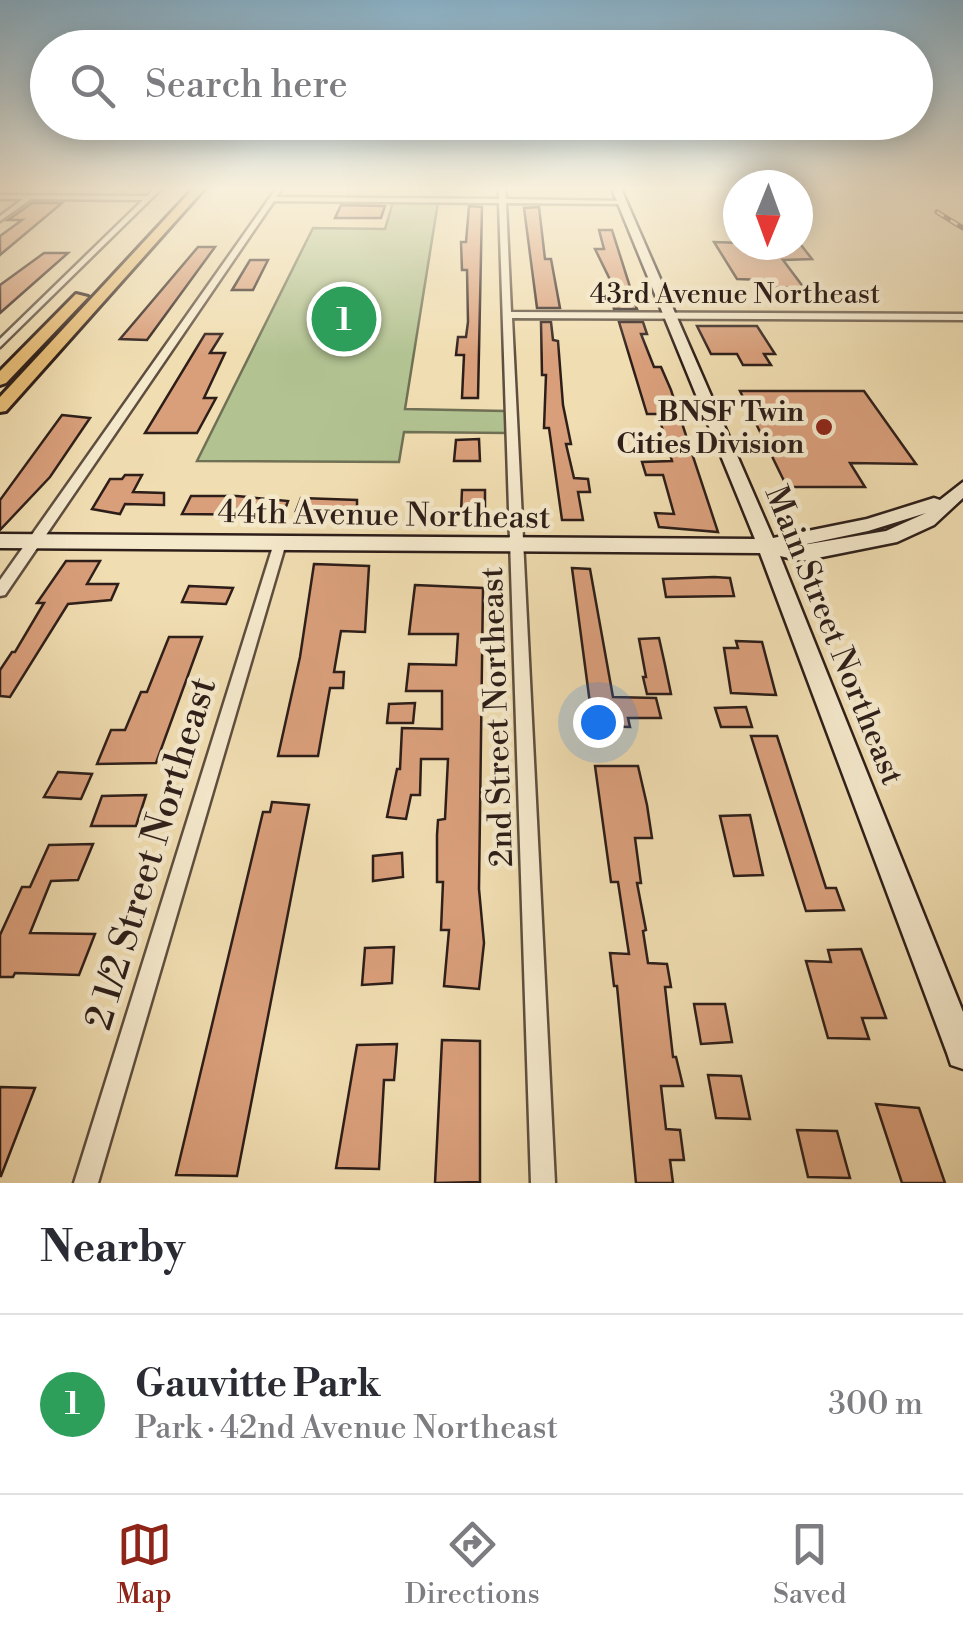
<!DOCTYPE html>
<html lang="en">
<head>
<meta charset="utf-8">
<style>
  body { margin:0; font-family:"Libre Bodoni",serif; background:#f2f2f3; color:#2b2b33 }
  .compass { position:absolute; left:723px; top:170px; width:90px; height:90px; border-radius:50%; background:#fff; box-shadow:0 5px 25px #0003; rotate:181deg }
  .you { position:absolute; left:598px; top:722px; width:35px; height:35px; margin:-25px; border:8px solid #fff; border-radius:50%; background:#1a73e8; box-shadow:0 0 0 15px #1a73e833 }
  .badge { display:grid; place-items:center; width:65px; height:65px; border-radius:50%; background:#8f2418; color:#fff; font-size:32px; font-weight:700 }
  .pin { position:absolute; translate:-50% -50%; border:5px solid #fff; box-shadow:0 2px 10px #0006 }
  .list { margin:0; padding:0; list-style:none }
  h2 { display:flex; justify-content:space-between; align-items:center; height:130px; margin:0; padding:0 40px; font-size:42px }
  h2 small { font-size:32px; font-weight:400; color:#7c7c81 }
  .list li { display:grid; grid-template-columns:65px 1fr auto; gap:30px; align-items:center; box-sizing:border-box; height:180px; padding:0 40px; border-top:2px solid #e1e1e2 }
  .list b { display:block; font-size:38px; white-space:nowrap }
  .list p { margin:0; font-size:32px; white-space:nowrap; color:#7c7c81 }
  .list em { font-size:32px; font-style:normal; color:#7c7c81 }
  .icon { flex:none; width:55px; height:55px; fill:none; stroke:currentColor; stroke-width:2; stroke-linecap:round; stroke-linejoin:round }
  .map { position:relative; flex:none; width:963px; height:1183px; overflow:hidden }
  .search { position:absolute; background:#fff; box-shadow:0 5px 25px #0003; left:30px; right:30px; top:30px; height:110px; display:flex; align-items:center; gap:25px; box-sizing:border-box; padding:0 35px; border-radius:55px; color:#7c7c81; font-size:38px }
  .sheet { height:310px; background:#fff }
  nav { display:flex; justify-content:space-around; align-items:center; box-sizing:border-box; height:140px; border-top:2px solid #e1e1e2; background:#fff; font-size:28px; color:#7c7c81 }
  nav a { display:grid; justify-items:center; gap:5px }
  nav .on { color:#8f2418 }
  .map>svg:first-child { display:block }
  .green { fill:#b2c291; stroke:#707055; stroke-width:2.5 }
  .building { fill:#d99f7b; stroke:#2d1e19; stroke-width:2.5 }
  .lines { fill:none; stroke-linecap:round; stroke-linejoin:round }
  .street-casing { stroke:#5e4e3f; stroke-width:5 }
  .secondary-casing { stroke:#2d1e19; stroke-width:5 }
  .primary-casing { stroke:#2d1e19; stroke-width:6 }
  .street { fill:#f5e9cc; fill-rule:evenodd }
  .secondary { fill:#f5e9cc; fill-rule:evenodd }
  .primary { fill:#e8be78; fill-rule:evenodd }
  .rail-casing { stroke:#2d1e19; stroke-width:5 }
  .rail { stroke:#f5e9cc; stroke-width:2.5; stroke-dasharray:8; stroke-linecap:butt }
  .poi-dot { fill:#8f2418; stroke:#f5e9cc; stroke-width:4 }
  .labels { text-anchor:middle; stroke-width:9; stroke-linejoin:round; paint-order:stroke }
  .far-street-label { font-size:28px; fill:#2d1e19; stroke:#f5e9cc }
  .far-poi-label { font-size:28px; font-weight:bold; fill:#2d1e19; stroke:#f5e9cc; text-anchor:end }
  .street-label { font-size:32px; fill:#2d1e19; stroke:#f5e9cc }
  .near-street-label { font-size:38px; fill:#2d1e19; stroke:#f5e9cc }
</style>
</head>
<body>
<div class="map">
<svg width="963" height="1183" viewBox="0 0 963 1183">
  <rect width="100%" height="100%" fill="#f0ddb1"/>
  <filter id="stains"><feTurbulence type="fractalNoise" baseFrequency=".002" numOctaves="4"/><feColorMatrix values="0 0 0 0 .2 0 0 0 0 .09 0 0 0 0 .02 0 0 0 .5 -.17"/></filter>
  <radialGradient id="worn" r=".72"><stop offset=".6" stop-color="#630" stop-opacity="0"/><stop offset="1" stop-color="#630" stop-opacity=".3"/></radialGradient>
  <path class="green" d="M393 202H438L405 409 505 411 506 433 404 432 399 462 197 461 313 228 385 229Z"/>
  <g class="building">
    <path d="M32 203H62L0 255V236L22 220H8Z"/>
    <path d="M341 205 385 206 381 218H335Z"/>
    <path d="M469 206 482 207 478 398H462L464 355H456L458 337H466L468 322 467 270H462L461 242H466Z"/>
    <path d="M539 207 545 259H551L560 308H537L524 208Z"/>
    <path d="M599 230H612L637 309H614L611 298H619L595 249H604Z"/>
    <path d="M714 242 801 245 812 259 783 260 804 288 772 287 767 280 737 279Z"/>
    <path d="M198 247H215L147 340 120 339Z"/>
    <path d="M44 253H68L0 313V285Z"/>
    <path d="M250 260H268L253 290H232Z"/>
    <path d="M541 322H551L553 340 558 341 563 405 571 444H566L574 478 588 479 590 492H578L583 520H562L549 428H544L546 375H542Z"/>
    <path d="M619 322H643L647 334H641L654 367H661L671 390 718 532 659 527 655 513 674 514 663 475H646L642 462 672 461 658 414H647Z"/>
    <path d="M697 326H757L775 354H764L771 365H743L737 354H711Z"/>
    <path d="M205 334H222L210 353H225L204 398H216L197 433H145Z"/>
    <path d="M740 391H864L916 464 850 463 865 487H787Z"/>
    <path d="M62 415 90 418 50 477 0 530V500Z"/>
    <path d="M479 439 480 461H454L456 440Z"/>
    <path d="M125 475H142L133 492 164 493V505L125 504 120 514 92 509 110 479H122Z"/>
    <path d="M462 490H485V513H461Z"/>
    <path d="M191 496H237L288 501 283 515 182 514Z"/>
    <path d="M301 498 357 500V511H296Z"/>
    <path d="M66 561H100L87 584H118L111 600 68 604 10 697 0 696V670L12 652H15L44 603H37Z"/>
    <path d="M314 564 369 566 365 632 341 631 334 672H344L343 688H330L318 756H278L300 657Z"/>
    <path d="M572 568 590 569 613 697 656 698 661 718H628L630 727 593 726Z"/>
    <path d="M714 577 730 578 734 596 666 597 663 579Z"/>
    <path d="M415 585 483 588 479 889 484 943 479 989 444 986 449 930H441L443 882H437V835L438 820 445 819 448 759H421L420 795H411L406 819 387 817 397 769H400L402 728 442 729V691H406L409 664 456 665 458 634H409Z"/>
    <path d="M189 586 233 588 226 604 182 602Z"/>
    <path d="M169 637H202L156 763 97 764 111 730H125L141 692H147Z"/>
    <path d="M659 638 665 665 671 694H647L643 677H646L639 639Z"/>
    <path d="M736 641 762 642 776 695 731 693 724 648H738Z"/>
    <path d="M415 703 413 723H387L389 704Z"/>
    <path d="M746 707 752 727H721L715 708Z"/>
    <path d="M751 736H777L826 888H836L844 910 806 911Z"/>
    <path d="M595 766H638L647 805 652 838H635L641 883H637L646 930 643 931 648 963 667 964 671 987H665L673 1057H676L683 1086H661L666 1129 680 1130 684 1160H670L673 1183H636L617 986H614L610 953 629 954 618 882H611Z"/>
    <path d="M58 772 92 774 81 799 44 797Z"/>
    <path d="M146 795 136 826H91L102 796Z"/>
    <path d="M272 802 309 805 237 1176 176 1175 263 812H270Z"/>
    <path d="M750 815 763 875 734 876 720 816Z"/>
    <path d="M93 844 78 880 51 881 30 933 95 934 79 975 15 973 13 977H0V935L22 887H30L49 845Z"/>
    <path d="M402 853 403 877 373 881V856Z"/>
    <path d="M394 947 392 983 362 985 365 948Z"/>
    <path d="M861 949 886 1018H862L869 1039 828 1038 806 961 831 962 828 950Z"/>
    <path d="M694 1004H725L732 1042 701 1044Z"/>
    <path d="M442 1040 480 1041V1182L435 1183Z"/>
    <path d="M397 1044 394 1080H384L379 1169 336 1168 357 1045Z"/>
    <path d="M708 1075 741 1076 750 1119 716 1118Z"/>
    <path d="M0 1087 35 1088 1 1176H0Z"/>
    <path d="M876 1104 919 1108 945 1183H902Z"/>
    <path d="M797 1130 837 1131 850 1178 808 1177Z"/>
  </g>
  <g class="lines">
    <defs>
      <g id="street">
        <path d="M154 189H161L0 347V339L143 200 31 199 0 221V216L23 199H0V195L147 196Z"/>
        <path d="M276 189H282L276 197 499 199V189H505L506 199 623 201 621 204 506 203 511 312 963 314V320L512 318 555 1183H531L499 203 274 201 5 595 0 596V580Z"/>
        <path d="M280 538 286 543 98 1183H74L274 543Z"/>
      </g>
      <path id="secondary" d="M612 189H621L773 538 867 519 934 498 940 500 963 482V498L934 525 897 542 802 561 780 556 963 1012V1069L951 1065 947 1053 760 553 0 548V534L755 539ZM926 513 886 531 797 546 868 531Z"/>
      <g id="primary">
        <path d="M193 189H204L6 411 0 412V397Z"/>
        <path d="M76 294 88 297 6 383 0 385V371Z"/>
      </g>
    </defs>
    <use href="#street" class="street-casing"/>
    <use href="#secondary" class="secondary-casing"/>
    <use href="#primary" class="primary-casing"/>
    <use href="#street" class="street"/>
    <use href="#secondary" class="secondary"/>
    <use href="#primary" class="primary"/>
    <defs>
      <path id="rail" d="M937 212 963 228"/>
    </defs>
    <use href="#rail" class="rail-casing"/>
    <use href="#rail" class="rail"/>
  </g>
  <linearGradient id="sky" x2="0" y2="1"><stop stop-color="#89b7d3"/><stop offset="0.53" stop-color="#f8f0dc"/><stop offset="1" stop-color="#f8f0dc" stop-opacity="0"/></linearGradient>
  <rect width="963" height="355" fill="url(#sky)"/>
  <circle class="poi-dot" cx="824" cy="427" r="10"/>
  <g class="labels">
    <g class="far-street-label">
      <text x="735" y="303">43rd Avenue Northeast</text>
    </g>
    <g class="far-poi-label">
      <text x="804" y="421">BNSF Twin<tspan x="804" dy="32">Cities Division</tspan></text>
    </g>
    <g class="street-label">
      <text transform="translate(384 514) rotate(1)" y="11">44th Avenue Northeast</text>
      <text transform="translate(835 635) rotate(68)" y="11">Main Street Northeast</text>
      <text transform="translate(496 717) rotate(-92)" y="11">2nd Street Northeast</text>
    </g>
    <g class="near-street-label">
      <text transform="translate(150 853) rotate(-73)" y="13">2 1/2 Street Northeast</text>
    </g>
  </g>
  <rect width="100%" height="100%" filter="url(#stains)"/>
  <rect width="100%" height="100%" fill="url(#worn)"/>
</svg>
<svg class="compass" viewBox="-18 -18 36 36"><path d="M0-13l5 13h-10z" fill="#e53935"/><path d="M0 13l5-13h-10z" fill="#7c7c81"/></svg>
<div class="you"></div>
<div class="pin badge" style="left:344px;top:319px;background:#2e9e5b">1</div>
<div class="search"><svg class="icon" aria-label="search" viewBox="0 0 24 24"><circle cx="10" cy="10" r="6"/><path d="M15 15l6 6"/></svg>Search here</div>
</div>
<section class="sheet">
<h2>Nearby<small></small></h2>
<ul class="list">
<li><span class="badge" style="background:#2e9e5b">1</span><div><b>Gauvitte Park</b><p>Park · 42nd Avenue Northeast</p></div><em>300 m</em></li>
</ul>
</section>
<nav>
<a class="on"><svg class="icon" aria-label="map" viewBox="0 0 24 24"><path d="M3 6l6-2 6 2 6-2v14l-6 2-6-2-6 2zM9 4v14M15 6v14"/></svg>Map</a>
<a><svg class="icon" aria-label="directions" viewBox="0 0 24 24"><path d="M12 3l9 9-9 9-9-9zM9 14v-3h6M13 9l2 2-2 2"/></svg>Directions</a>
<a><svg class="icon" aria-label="saved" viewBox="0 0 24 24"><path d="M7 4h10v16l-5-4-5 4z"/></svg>Saved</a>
</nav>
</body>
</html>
